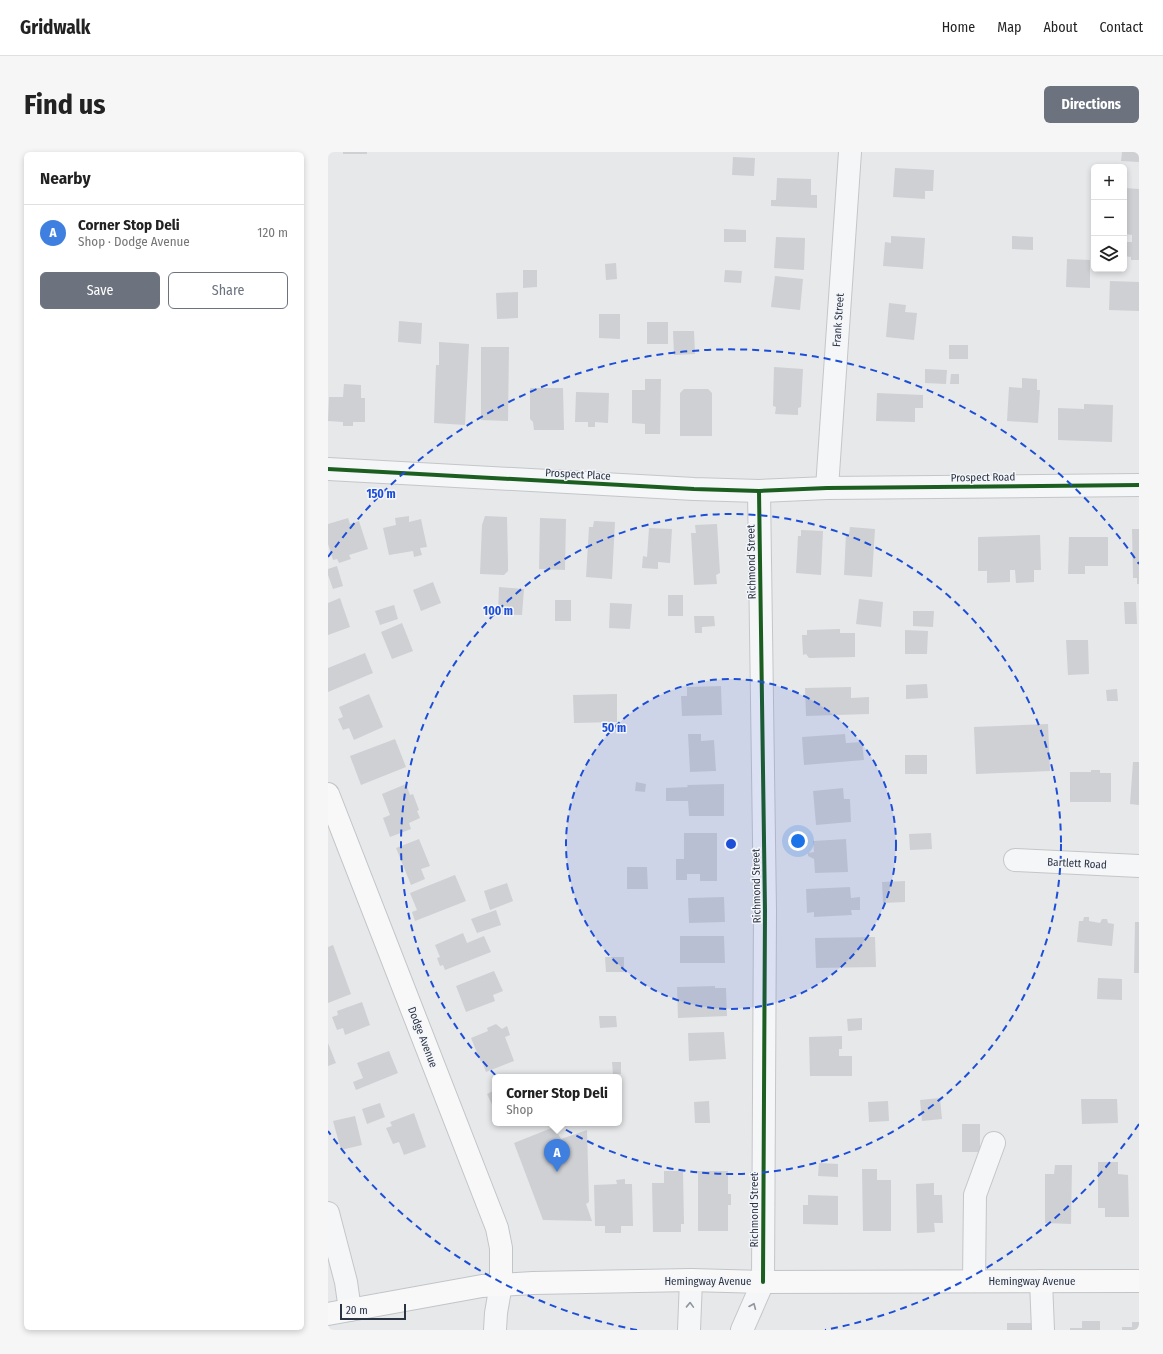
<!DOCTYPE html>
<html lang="en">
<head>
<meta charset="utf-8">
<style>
  body { margin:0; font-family:"Fira Sans Condensed",sans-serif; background:#f6f6f6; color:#222 }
  .controls { position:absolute; right:12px; top:12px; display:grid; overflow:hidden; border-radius:6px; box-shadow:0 2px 6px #0003 }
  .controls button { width:36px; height:36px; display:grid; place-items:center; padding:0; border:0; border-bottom:1px solid #e0e0e0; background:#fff; color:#222; font:20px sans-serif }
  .scale { position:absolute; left:12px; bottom:10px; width:66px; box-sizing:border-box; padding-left:4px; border:2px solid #2b3445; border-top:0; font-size:11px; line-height:14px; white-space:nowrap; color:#2b3445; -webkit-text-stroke:3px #f4f6f9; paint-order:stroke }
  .you { position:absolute; left:470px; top:689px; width:14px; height:14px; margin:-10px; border:3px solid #fff; border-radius:50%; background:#1a73e8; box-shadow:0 0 0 6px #1a73e833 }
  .badge { display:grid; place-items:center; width:26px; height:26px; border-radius:50%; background:#6c737f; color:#fff; font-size:13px; font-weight:700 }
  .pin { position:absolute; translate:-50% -33px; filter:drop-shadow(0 1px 2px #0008) }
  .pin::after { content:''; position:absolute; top:21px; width:14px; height:12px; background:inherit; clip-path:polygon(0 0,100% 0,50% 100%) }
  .popup { position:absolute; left:164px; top:922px; width:130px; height:52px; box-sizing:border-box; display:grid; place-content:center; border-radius:6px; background:#fff; filter:drop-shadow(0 1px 3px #0005); font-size:13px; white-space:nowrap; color:#767676 }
  .popup b { font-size:15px; color:#222 }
  .popup::after { content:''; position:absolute; left:50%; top:100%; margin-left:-8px; border:8px solid transparent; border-top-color:#fff }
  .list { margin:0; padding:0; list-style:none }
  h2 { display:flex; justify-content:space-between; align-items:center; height:52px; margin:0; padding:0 16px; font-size:17px }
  h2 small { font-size:13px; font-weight:400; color:#767676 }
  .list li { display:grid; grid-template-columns:26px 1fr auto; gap:12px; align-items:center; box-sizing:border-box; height:56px; padding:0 16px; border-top:1px solid #e0e0e0 }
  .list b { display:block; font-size:15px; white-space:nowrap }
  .list p { margin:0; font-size:13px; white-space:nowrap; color:#767676 }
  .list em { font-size:13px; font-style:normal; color:#767676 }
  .actions { display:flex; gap:8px; padding:12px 16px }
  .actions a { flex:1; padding:9px 0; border:1px solid #6c737f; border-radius:6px; text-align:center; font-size:14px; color:#6c737f }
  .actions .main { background:#6c737f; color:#fff }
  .icon { flex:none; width:22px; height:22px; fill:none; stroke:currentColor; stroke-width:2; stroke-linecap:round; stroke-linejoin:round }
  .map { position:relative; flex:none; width:811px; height:1178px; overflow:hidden; border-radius:6px }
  header { display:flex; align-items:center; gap:24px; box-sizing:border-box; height:56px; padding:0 20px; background:#fff; border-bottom:1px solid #e0e0e0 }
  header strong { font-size:19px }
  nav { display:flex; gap:22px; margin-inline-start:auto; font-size:14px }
  .intro { display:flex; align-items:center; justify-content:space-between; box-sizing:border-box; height:96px; padding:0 24px }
  h1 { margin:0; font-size:28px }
  .button { padding:10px 18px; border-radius:6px; background:#6c737f; color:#fff; font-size:14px; font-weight:700 }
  main { display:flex; gap:24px; padding:0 24px }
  aside { flex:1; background:#fff; border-radius:6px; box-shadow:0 2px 6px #0003 }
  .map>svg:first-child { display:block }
  .building { fill:#ced0d3 }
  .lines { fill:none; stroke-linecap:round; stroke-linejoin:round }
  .minor-casing { stroke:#c4c6c8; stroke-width:24 }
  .major-casing { stroke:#c2c5c8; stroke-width:24 }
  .minor { stroke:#f5f6f7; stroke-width:22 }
  .major { stroke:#f8f8f8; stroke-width:22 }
  .cycleway-casing { stroke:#f4f6f9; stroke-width:6 }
  .cycleway { stroke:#1b5e20; stroke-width:4 }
  .oneway { stroke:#90959e }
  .ring { fill:none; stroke:#1d4ed8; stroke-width:2; stroke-dasharray:7 5 }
  .labels { text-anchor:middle; stroke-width:3; stroke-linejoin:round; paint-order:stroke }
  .street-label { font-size:11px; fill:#2b3445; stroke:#f4f6f9 }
  .centre { fill:#1d4ed8; stroke:#f4f6f9; stroke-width:2 }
  .ring-label { font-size:12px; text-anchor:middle; font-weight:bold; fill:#1d4ed8; stroke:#f4f6f9; stroke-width:3; stroke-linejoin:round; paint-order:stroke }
</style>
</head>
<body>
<header>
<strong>Gridwalk</strong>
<nav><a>Home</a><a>Map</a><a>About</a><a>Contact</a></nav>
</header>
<div class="intro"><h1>Find us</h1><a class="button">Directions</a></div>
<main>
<aside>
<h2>Nearby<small></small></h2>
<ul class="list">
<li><span class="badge" style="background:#3f7fe0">A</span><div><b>Corner Stop Deli</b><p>Shop · Dodge Avenue</p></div><em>120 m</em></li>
</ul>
<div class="actions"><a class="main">Save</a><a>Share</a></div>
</aside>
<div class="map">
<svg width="811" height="1178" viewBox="0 0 811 1178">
  <rect width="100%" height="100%" fill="#e6e8ea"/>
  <g class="building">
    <rect x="15" y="0" width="24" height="2"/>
    <path d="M794 0H811V10L793 9Z"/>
    <path d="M405 5 427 6 426 24 404 23Z"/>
    <path d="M567 16 606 18 605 39H597V47L565 45Z"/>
    <path d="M449 26 483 27V43H489V56L443 54V48H448Z"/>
    <path d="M796 36 811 37V108H803V105L796 104V90H804V83L797 82 798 61H796Z"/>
    <path d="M396 77 418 78V90H396Z"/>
    <path d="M563 84 597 86 595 117 555 114 557 90 563 91Z"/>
    <path d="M684 84 705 85V98L684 97Z"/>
    <path d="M448 85 477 86 476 118 446 116Z"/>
    <path d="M739 107 762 108V136L738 135Z"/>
    <path d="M288 111 289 127 278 128 277 112Z"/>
    <path d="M195 118H209V135L195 136Z"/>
    <path d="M397 118 414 119 413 131 396 130Z"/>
    <path d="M447 124 475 127 472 158 443 155Z"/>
    <path d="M782 129 811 130V159L781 158Z"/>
    <path d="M190 140V166L169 167 168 141Z"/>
    <path d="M561 151 578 153 577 160 589 161 586 188 558 185Z"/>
    <path d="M271 162H292V187L271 186Z"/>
    <path d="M71 169 94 171 93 192 70 190Z"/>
    <rect x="319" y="170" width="21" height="22"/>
    <path d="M345 179H366L367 202 346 203Z"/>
    <path d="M111 190 141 192 137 273 106 271 108 213H111Z"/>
    <rect x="621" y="193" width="19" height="14"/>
    <path d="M153 195H181L180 269 153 268Z"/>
    <path d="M446 215 475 217 473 255 470 256V263L447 262 448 255 445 254Z"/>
    <path d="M597 217 619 218 618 232 597 231Z"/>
    <path d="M623 222H631V232H622Z"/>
    <path d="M694 226 709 227V238H712L710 271 679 269 681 235 694 236Z"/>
    <path d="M317 227H333L332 282H317V272L304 271V238H317Z"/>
    <path d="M16 232 33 233V246H37V270H25V274H15V270L0 269 1 245H15Z"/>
    <path d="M202 236H235L236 278H206L205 270 202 267Z"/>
    <path d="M356 237H380L384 241V284H352V241Z"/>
    <path d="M248 240 281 241 280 271 267 270V275H260V270H247Z"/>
    <path d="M549 241 595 243V256H587V270L548 269Z"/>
    <path d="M756 252 785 253 784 290 730 288V256L756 257Z"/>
    <path d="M81 364V370L93 367 99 395 92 396 94 403 86 405 85 399 61 403 55 376 68 373 67 366Z"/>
    <path d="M157 364 179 365 180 410V419L176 423 152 422 154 373Z"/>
    <path d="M20 366 22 372 31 369 40 397 21 403 23 407 11 411 9 407 5 408 0 392V372Z"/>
    <path d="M212 366 238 367 237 418 211 417Z"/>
    <path d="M266 369 287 370 284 427 258 425 261 375H265Z"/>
    <path d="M389 372 392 421 388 423 389 432 366 433 363 381H368L367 373Z"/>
    <path d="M522 375 547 377 544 425 516 423 518 382 521 383Z"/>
    <path d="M321 376 344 377 342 411 330 410V417L314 416 315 404 319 405Z"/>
    <path d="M804 377H811V432H809V426H805Z"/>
    <path d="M473 378 495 379 493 423 468 421 470 384H473Z"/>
    <path d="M712 383 713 418H706V430L688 431 687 418H682V430L659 431V419H650V385Z"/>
    <path d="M741 385H780V414H757V422H740Z"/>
    <path d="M9 414 15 434 5 437 0 423V417Z"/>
    <path d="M105 430 113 451 93 459 85 438Z"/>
    <path d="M171 435 196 437 194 463 170 462Z"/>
    <rect x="340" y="443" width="15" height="21"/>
    <path d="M12 446 22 475 0 483V451Z"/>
    <path d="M531 447 555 450 553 475 528 472Z"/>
    <rect x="227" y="448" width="16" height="21"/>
    <path d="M796 450H808L809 472H797Z"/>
    <path d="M282 451 304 452 302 477 281 476Z"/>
    <path d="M66 453 70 467 52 473 47 459Z"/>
    <path d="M585 459H606L605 475 585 474Z"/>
    <path d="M366 464H386L387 474 374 475V481H367Z"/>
    <path d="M74 471 85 499 64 507 53 480Z"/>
    <path d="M512 477V481H527V505L481 506 478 502 475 503 474 483H479V478Z"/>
    <path d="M577 478 600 479 599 502H577Z"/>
    <path d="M738 488H760L761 522 740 523Z"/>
    <path d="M37 501 45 521 0 540V516Z"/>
    <path d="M599 532 600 546 578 547V533Z"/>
    <path d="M393 534 394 563 354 564 353 544H359V535Z"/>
    <path d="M523 535V546L541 545V562L478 564 477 536Z"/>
    <path d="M789 537 790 549H779L778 538Z"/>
    <path d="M41 542 55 575 26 588 21 576 15 578 10 567 15 565 11 555Z"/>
    <path d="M289 542V570L246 571 245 543Z"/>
    <path d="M720 572 722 619 648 622 646 575Z"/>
    <path d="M360 582H373V589L386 588 388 619 362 620Z"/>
    <path d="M517 582 518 591 534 590 536 608 476 613 474 585Z"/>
    <path d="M67 587 78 615 33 633 22 604Z"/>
    <rect x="577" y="603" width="22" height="19"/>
    <path d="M805 610H811V653L802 652Z"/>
    <path d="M763 618H772V621H783V650H742V620H763Z"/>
    <path d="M308 630 318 632 317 640 307 639Z"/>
    <path d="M78 632 82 643 85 642 91 658 89 659 92 666 81 671 83 677 62 685 55 666 62 663 54 642Z"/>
    <path d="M396 632V664H361L360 649H338V636L360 635 359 633Z"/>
    <path d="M515 636 516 647H522L523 670 488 673 485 639Z"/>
    <path d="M356 681H389V729H372V722H359V728H348V707H356Z"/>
    <path d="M603 681 604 697 582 698 581 682Z"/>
    <path d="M91 687 102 714 93 717 97 727 83 733 68 696Z"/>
    <path d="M518 687 520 720 487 721 486 707 480 704V701L486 700 485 689Z"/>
    <path d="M299 715H319L320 737H299Z"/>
    <path d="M127 723 138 749 87 769 84 760 89 758 82 741Z"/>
    <path d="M577 729V750L555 751 554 730Z"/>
    <path d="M179 731 185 749 162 758 156 739Z"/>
    <path d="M522 735 523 746 532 745V758H523L524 763 486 765V760L479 761 478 737Z"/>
    <path d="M396 745 397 770 361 771 360 746Z"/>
    <path d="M168 758 173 773 149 781 143 767Z"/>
    <path d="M756 765H761V769L772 771 774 767H779L780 771 786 772 784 794 749 790 751 769H755Z"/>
    <path d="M807 770H811V821H806Z"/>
    <path d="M135 781 139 791 156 784 163 800 117 818 115 813 112 814 109 806 112 805 107 793Z"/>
    <path d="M352 784H396L397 811H352Z"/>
    <path d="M547 785 548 815 488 816 487 786Z"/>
    <path d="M5 793 23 842 0 851V795Z"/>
    <path d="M277 805H296V820H278Z"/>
    <path d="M166 819 175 839 165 843 167 849 138 860 128 834Z"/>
    <path d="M770 826 794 827V848L769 847Z"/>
    <path d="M387 834V836H398L399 864 350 866 349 835Z"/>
    <path d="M34 850 42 873 17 883 15 876 9 878 4 865 10 863 9 859Z"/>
    <path d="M271 864H288L289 875 272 876Z"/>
    <path d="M534 866V878L520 879 519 867Z"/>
    <path d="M168 872 174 877 179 874 182 883 177 885 186 909 158 920 154 909 153 910 143 886 160 879 159 876Z"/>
    <path d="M396 880 398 907 361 909 360 881Z"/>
    <path d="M514 884V897H511V904H524V924H482L481 885Z"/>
    <path d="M0 891 8 911 0 914Z"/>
    <path d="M61 899 70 921 28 938 25 930 35 926 29 911Z"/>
    <path d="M284 910H293V922H285Z"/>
    <path d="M167 938V959L159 942Z"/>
    <path d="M612 946 614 967 594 969 592 948Z"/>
    <path d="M753 947H789L790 971 754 972Z"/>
    <path d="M381 949 382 971H367L366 950Z"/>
    <path d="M560 949 561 969 541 970 540 950Z"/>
    <path d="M52 951 57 965 39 972 34 957Z"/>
    <path d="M86 961 98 995 76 1003 71 990 65 992 58 976 64 974 62 970Z"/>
    <path d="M27 964 34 993 13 998 5 969Z"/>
    <path d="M268 971H288L289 973 268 974Z"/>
    <rect x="634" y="972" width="18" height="28"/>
    <path d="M226 975 233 987 259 978 261 1050 258 1052 264 1069 215 1068 186 991Z"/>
    <path d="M770 1010H790V1022L800 1023 801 1065H777V1056H770Z"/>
    <path d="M491 1011 510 1012V1025L490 1024Z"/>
    <path d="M727 1013H744L743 1072 717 1071V1022H726Z"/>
    <path d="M534 1017H549V1028H563V1079H535Z"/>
    <path d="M336 1019H355L356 1072H353V1080H325L324 1031H336Z"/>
    <path d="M370 1019H400V1042H403V1053H400V1079H370Z"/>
    <path d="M297 1027V1032H304L305 1074H293V1081H277V1074H267L266 1033 289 1032 288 1028Z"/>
    <path d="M606 1031V1043H614L615 1071H606L607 1080 589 1081 588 1032Z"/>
    <path d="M480 1043 510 1044V1073L475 1072V1053H480Z"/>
    <path d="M754 1169H772V1178H742V1176H754Z"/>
    <path d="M804 1170H811V1178H794V1175H804Z"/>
    <path d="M679 1171H704L703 1178H679Z"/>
  </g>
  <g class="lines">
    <defs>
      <g id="minor">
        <path d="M0 317 366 337 431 339 499 336 811 333"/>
        <path d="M499 336 522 0"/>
        <path d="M687 708 811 714"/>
        <path d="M0 1061 18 1130 22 1158"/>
        <path d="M646 1129 647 1043 666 991"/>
        <path d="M713 1129 715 1178"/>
        <path d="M167 1178 168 1161 173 1132"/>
        <path d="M361 1178 363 1128"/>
        <path d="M414 1178 435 1130 437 758 431 339"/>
      </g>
      <g id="major">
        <path d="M0 642 169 1076 173 1096V1132"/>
        <path d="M0 1162 154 1134 205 1131 363 1128 435 1130 811 1129"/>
      </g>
    </defs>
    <use href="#minor" class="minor-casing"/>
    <use href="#major" class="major-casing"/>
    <use href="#minor" class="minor"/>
    <use href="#major" class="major"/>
    <defs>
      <g id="cycleway">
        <path d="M0 317 366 337 431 339 499 336 811 333"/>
        <path d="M431 339 437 758 435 1130"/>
      </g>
    </defs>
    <use href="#cycleway" class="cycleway-casing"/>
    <use href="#cycleway" class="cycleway"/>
  </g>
  <defs><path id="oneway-chevron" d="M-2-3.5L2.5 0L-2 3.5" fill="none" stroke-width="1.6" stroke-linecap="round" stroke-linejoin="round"/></defs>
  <g class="oneway">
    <use href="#oneway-chevron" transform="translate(362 1153) rotate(-88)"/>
    <use href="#oneway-chevron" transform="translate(425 1154) rotate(-67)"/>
  </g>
  <circle cx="403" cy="692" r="165" fill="#1d4ed8" fill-opacity=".12"/>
  <g class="ring">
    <circle cx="403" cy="692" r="165"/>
    <circle cx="403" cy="692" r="330"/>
    <path d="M811 972A495 495 0 0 1 497 1178M309 1178A495 495 0 0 1 0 979M0 405A495 495 0 0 1 811 412"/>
  </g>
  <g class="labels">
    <g class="street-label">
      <text transform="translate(510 168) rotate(-86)" y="4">Frank Street</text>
      <text transform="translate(250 322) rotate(3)" y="4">Prospect Place</text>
      <text transform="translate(655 325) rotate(-1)" y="4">Prospect Road</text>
      <text transform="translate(423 410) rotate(-91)" y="4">Richmond Street</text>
      <text transform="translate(749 711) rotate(3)" y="4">Bartlett Road</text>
      <text transform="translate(428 734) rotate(-91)" y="4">Richmond Street</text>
      <text transform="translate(95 885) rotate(69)" y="4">Dodge Avenue</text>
      <text transform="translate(426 1058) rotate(-90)" y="4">Richmond Street</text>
      <text x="380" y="1133">Hemingway Avenue</text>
      <text x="704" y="1133">Hemingway Avenue</text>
    </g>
  </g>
  <circle cx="403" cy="692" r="6" class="centre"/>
  <g class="ring-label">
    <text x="53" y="346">150 m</text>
    <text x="170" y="463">100 m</text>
    <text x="286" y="580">50 m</text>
  </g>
</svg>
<div class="controls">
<button>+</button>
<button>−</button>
<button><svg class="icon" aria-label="layers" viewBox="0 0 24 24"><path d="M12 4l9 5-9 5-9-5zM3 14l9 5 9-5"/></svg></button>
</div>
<div class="scale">20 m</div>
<div class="you"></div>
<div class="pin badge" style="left:229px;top:1020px;background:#3f7fe0">A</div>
<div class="popup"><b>Corner Stop Deli</b>Shop</div>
</div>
</main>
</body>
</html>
